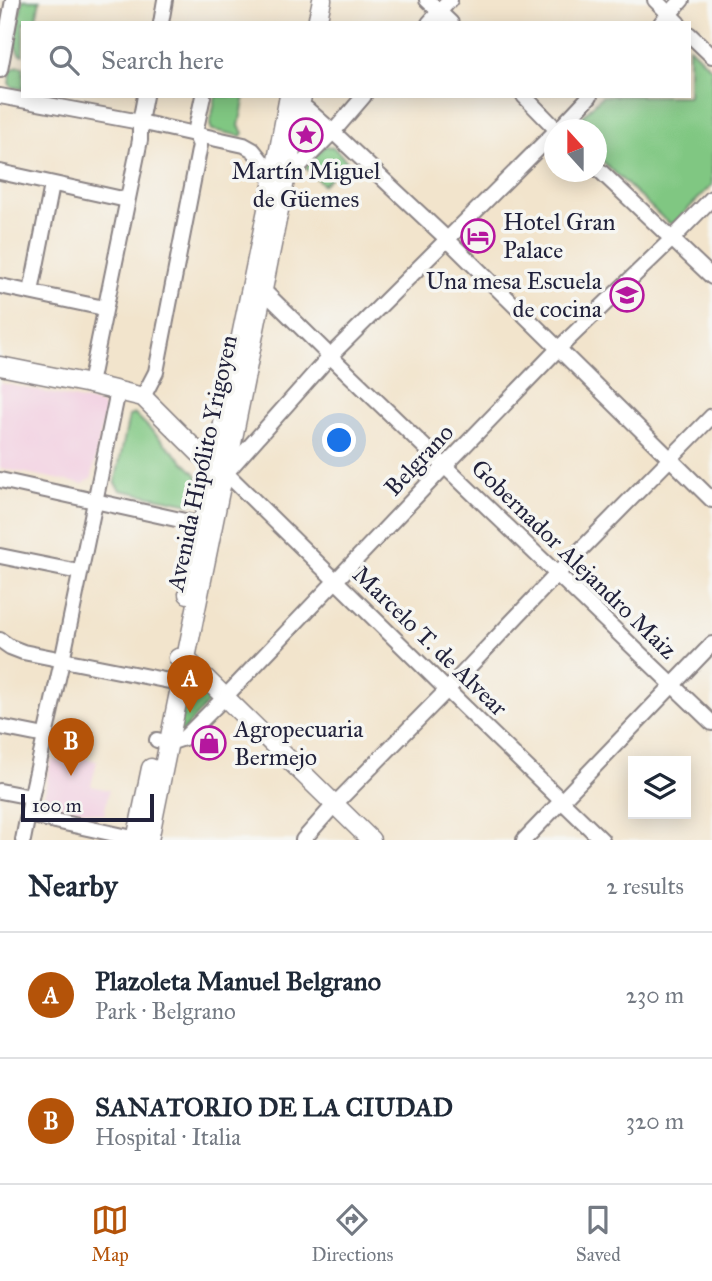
<!DOCTYPE html>
<html lang="en">
<head>
<meta charset="utf-8">
<style>
  body { margin:0; font-family:"IM FELL Great Primer",serif; background:#f6f6f7; color:#1f2937 }
  .controls { position:absolute; right:21px; bottom:21px; display:grid; overflow:hidden; border-radius:0px; box-shadow:0 4px 18px #0003 }
  .controls button { width:63px; height:63px; display:grid; place-items:center; padding:0; border:0; border-bottom:2px solid #e0e1e3; background:#fff; color:#1f2937; font:35px sans-serif }
  .compass { position:absolute; left:544px; top:119px; width:63px; height:63px; border-radius:50%; background:#fff; box-shadow:0 4px 18px #0003; rotate:339deg }
  .scale { position:absolute; left:21px; bottom:18px; width:133px; box-sizing:border-box; padding-left:7px; border:4px solid #22223b; border-top:0; font-size:19px; line-height:24px; white-space:nowrap; color:#22223b; -webkit-text-stroke:5px #f6f6f2; paint-order:stroke }
  .you { position:absolute; left:340px; top:441px; width:24px; height:24px; margin:-18px; border:5px solid #fff; border-radius:50%; background:#1a73e8; box-shadow:0 0 0 10px #1a73e833 }
  .badge { display:grid; place-items:center; width:46px; height:46px; border-radius:50%; background:#b45309; color:#fff; font-size:23px; font-weight:700 }
  .pin { position:absolute; translate:-50% -58px; filter:drop-shadow(0 2px 4px #0008) }
  .pin::after { content:''; position:absolute; top:37px; width:24px; height:21px; background:inherit; clip-path:polygon(0 0,100% 0,50% 100%) }
  .list { margin:0; padding:0; list-style:none }
  h2 { display:flex; justify-content:space-between; align-items:center; height:91px; margin:0; padding:0 28px; font-size:30px }
  h2 small { font-size:23px; font-weight:400; color:#747a83 }
  .list li { display:grid; grid-template-columns:46px 1fr auto; gap:21px; align-items:center; box-sizing:border-box; height:126px; padding:0 28px; border-top:2px solid #e0e1e3 }
  .list b { display:block; font-size:26px; white-space:nowrap }
  .list p { margin:0; font-size:23px; white-space:nowrap; color:#747a83 }
  .list em { font-size:23px; font-style:normal; color:#747a83 }
  .icon { flex:none; width:38px; height:38px; fill:none; stroke:currentColor; stroke-width:2; stroke-linecap:round; stroke-linejoin:round }
  .map { position:relative; flex:none; width:712px; height:840px; overflow:hidden }
  .search { position:absolute; background:#fff; box-shadow:0 4px 18px #0003; left:21px; right:21px; top:21px; height:77px; display:flex; align-items:center; gap:18px; box-sizing:border-box; padding:0 24px; border-radius:0px; color:#747a83; font-size:26px }
  .sheet { height:343px; background:#fff }
  nav { display:flex; justify-content:space-around; align-items:center; box-sizing:border-box; height:98px; border-top:2px solid #e0e1e3; background:#fff; font-size:19px; color:#747a83 }
  nav a { display:grid; justify-items:center; gap:4px }
  nav .on { color:#b45309 }
  .map>svg:first-child { display:block }
  .built { fill:#f2cfe1 }
  .green { fill:#80c782; stroke:#51745e; stroke-width:2 }
  .lines { fill:none; stroke-linecap:round; stroke-linejoin:round }
  .minor-casing { stroke:#8a8384; stroke-width:18 }
  .major-casing { stroke:#8a8384; stroke-width:21 }
  .minor { stroke:#fff; stroke-width:14 }
  .major { stroke:#fff; stroke-width:18 }
  .labels { text-anchor:middle; stroke-width:7; stroke-linejoin:round; paint-order:stroke }
  .poi-label { font-size:24px; fill:#22223b; stroke:#f6f6f2; text-anchor:start }
  .street-label { font-size:24px; fill:#22223b; stroke:#f6f6f2 }
</style>
</head>
<body>
<div class="map">
<svg width="712" height="840" viewBox="0 0 712 840">
  <rect width="100%" height="100%" fill="#f6f6f2"/>
  <filter id="ink" filterUnits="userSpaceOnUse"><feTurbulence type="fractalNoise" baseFrequency=".0143" numOctaves="2"/><feDisplacementMap in="SourceGraphic" scale="14" xChannelSelector="R" yChannelSelector="G"/><feConvolveMatrix kernelMatrix="1 2 1 2 8 2 1 2 1" color-interpolation-filters="sRGB"/></filter>
  <filter id="wash" filterUnits="userSpaceOnUse"><feTurbulence type="fractalNoise" baseFrequency=".00686" numOctaves="4" result="noise"/><feDisplacementMap in="SourceGraphic" scale="28" xChannelSelector="R" yChannelSelector="G"/><feGaussianBlur stdDeviation="1.57" result="paint"/><feColorMatrix in="noise" values="0 0 0 0 0 0 0 0 0 0 0 0 0 0 0 0 0 1.4 0 .05"/><feComposite in="paint" operator="in"/></filter>
  <g filter="url(#wash)">
    <rect width="100%" height="100%" fill="#f2e4cc"/>
    <g class="built">
      <path d="M0 383 101 404 105 410 92 477 83 484 0 468Z"/>
      <path d="M81 758 97 761 91 786 109 790 104 815 43 802 51 760 79 765Z"/>
    </g>
    <g class="green">
      <path d="M23 0H40L35 23H23V55L19 54 14 43Z"/>
      <path d="M689 47 712 69V185L675 222 671 224 667 222 597 156 596 130 572 129 574 125 602 96H689Z"/>
      <path d="M18 66 23 67V89L12 87 9 83 12 69Z"/>
      <path d="M216 96H245L239 126 243 133 241 136 212 130 210 125Z"/>
      <path d="M306 121 316 129 318 135 298 153 304 122Z"/>
      <path d="M325 146 333 147 347 161 323 185 305 167Z"/>
      <path d="M135 414 195 473 199 480 195 501 190 504 120 490 115 483 129 416Z"/>
      <path d="M192 675 213 697 183 731 180 732 178 731 188 678Z"/>
    </g>
  </g>
  <g filter="url(#ink)">
    <g class="lines">
      <defs>
        <g id="minor">
          <path d="M427 0 451 23"/>
          <path d="M655 0 678 23"/>
          <path d="M161 23 165 0"/>
          <path d="M429 23 450 0"/>
          <path d="M661 23 682 0"/>
          <path d="M689 34 712 56"/>
          <path d="M0 70 13 0"/>
          <path d="M0 96 140 122 244 145 253 150 265 165 275 171 287 170 300 165 333 132 364 96"/>
          <path d="M524 96 557 130"/>
          <path d="M290 105 307 109 333 132 447 239 712 500"/>
          <path d="M558 130 590 96"/>
          <path d="M554 133 330 356 226 473 447 690 602 840"/>
          <path d="M596 167 712 277"/>
          <path d="M0 172 127 200"/>
          <path d="M0 286 104 308"/>
          <path d="M255 287 262 289 330 356 712 723"/>
          <path d="M31 292 52 185"/>
          <path d="M90 384 140 140V122L145 96"/>
          <path d="M143 397 156 372 200 145 195 133 203 96"/>
          <path d="M0 480 212 527"/>
          <path d="M0 556 79 572"/>
          <path d="M0 640 10 647 23 652 169 681"/>
          <path d="M0 727 45 736"/>
          <path d="M157 740 169 743 184 738 225 697 444 467 558 349 672 239 712 198"/>
          <path d="M0 791 31 797"/>
          <path d="M28 815 142 840"/>
          <path d="M23 840 32 794 62 661 118 391"/>
          <path d="M303 840 334 805 447 690 557 574 712 416"/>
          <path d="M524 840 712 644"/>
        </g>
        <g id="major">
          <path d="M317 23 322 0"/>
          <path d="M0 366 90 384 143 397 199 453 220 469"/>
          <path d="M188 594 275 171 289 96"/>
          <path d="M178 658 186 659 371 840"/>
          <path d="M136 840 151 768"/>
          <path d="M149 840 221 486 226 473 302 96"/>
        </g>
      </defs>
      <use href="#minor" class="minor-casing"/>
      <use href="#major" class="major-casing"/>
      <use href="#minor" class="minor"/>
      <use href="#major" class="major"/>
    </g>
  </g>
  <defs>
    <symbol id="sight-ring" viewBox="-11 -11 22 22"><circle r="9.5" fill="#f6f6f2" stroke="#b5179e" stroke-width="1.5"/><path d="M0-6L1.8-2.2L6-1.7L2.9 1.2L3.7 5.4L0 3.3L-3.7 5.4L-2.9 1.2L-6-1.7L-1.8-2.2Z" fill="#b5179e"/></symbol>
    <symbol id="hotel-ring" viewBox="-11 -11 22 22"><circle r="9.5" fill="#f6f6f2" stroke="#b5179e" stroke-width="1.5"/><path d="M-6-4.5h1.5V1H6V5H4.5V3h-9V5H-6ZM-4 0a1.8 1.8 0 1 1 3.6 0ZM.5 0V-2.5h3Q6-2.5 6 0Z" fill="#b5179e"/></symbol>
    <symbol id="school-ring" viewBox="-11 -11 22 22"><circle r="9.5" fill="#f6f6f2" stroke="#b5179e" stroke-width="1.5"/><path d="M0-5L7-2L0 1L-7-2ZM-4 1L0 2.5L4 1V4Q0 6-4 4Z" fill="#b5179e"/></symbol>
    <symbol id="shop-ring" viewBox="-11 -11 22 22"><circle r="9.5" fill="#f6f6f2" stroke="#b5179e" stroke-width="1.5"/><path d="M-5-2.5h2.3a2.7 3.5 0 0 1 5.4 0H5L5.5 6h-11ZM-1.5-2.5h3a1.5 2.3 0 0 0-3 0Z" fill="#b5179e"/></symbol>
  </defs>
  <g fill-rule="evenodd">
    <use href="#sight-ring" x="287" y="116" width="38" height="38"/>
    <use href="#hotel-ring" x="459" y="217" width="38" height="38"/>
    <use href="#school-ring" x="608" y="276" width="38" height="38"/>
    <use href="#shop-ring" x="190" y="724" width="38" height="38"/>
  </g>
  <g class="labels">
    <g class="poi-label">
      <text x="306" y="179" text-anchor="middle">Martín Miguel<tspan x="306" dy="28">de Güemes</tspan></text>
      <text x="503" y="230">Hotel Gran<tspan x="503" dy="28">Palace</tspan></text>
      <text x="602" y="289" text-anchor="end">Una mesa Escuela<tspan x="602" dy="28">de cocina</tspan></text>
      <text x="234" y="737">Agropecuaria<tspan x="234" dy="28">Bermejo</tspan></text>
    </g>
    <g class="street-label">
      <text transform="translate(419 460) rotate(-47)" y="8">Belgrano</text>
      <text transform="translate(202 463) rotate(-78)" y="8">Avenida Hipólito Yrigoyen</text>
      <text transform="translate(574 559) rotate(44)" y="8">Gobernador Alejandro Maiz</text>
      <text transform="translate(430 641) rotate(44)" y="8">Marcelo T. de Alvear</text>
    </g>
  </g>
</svg>
<div class="controls">
<button><svg class="icon" aria-label="layers" viewBox="0 0 24 24"><path d="M12 4l9 5-9 5-9-5zM3 14l9 5 9-5"/></svg></button>
</div>
<svg class="compass" viewBox="-18 -18 36 36"><path d="M0-13l5 13h-10z" fill="#e53935"/><path d="M0 13l5-13h-10z" fill="#747a83"/></svg>
<div class="scale">100 m</div>
<div class="you"></div>
<div class="pin badge" style="left:190px;top:713px">A</div>
<div class="pin badge" style="left:71px;top:776px">B</div>
<div class="search"><svg class="icon" aria-label="search" viewBox="0 0 24 24"><circle cx="10" cy="10" r="6"/><path d="M15 15l6 6"/></svg>Search here</div>
</div>
<section class="sheet">
<h2>Nearby<small>2 results</small></h2>
<ul class="list">
<li><span class="badge">A</span><div><b>Plazoleta Manuel Belgrano</b><p>Park · Belgrano</p></div><em>230 m</em></li>
<li><span class="badge">B</span><div><b>SANATORIO DE LA CIUDAD</b><p>Hospital · Italia</p></div><em>320 m</em></li>
</ul>
</section>
<nav>
<a class="on"><svg class="icon" aria-label="map" viewBox="0 0 24 24"><path d="M3 6l6-2 6 2 6-2v14l-6 2-6-2-6 2zM9 4v14M15 6v14"/></svg>Map</a>
<a><svg class="icon" aria-label="directions" viewBox="0 0 24 24"><path d="M12 3l9 9-9 9-9-9zM9 14v-3h6M13 9l2 2-2 2"/></svg>Directions</a>
<a><svg class="icon" aria-label="saved" viewBox="0 0 24 24"><path d="M7 4h10v16l-5-4-5 4z"/></svg>Saved</a>
</nav>
</body>
</html>
